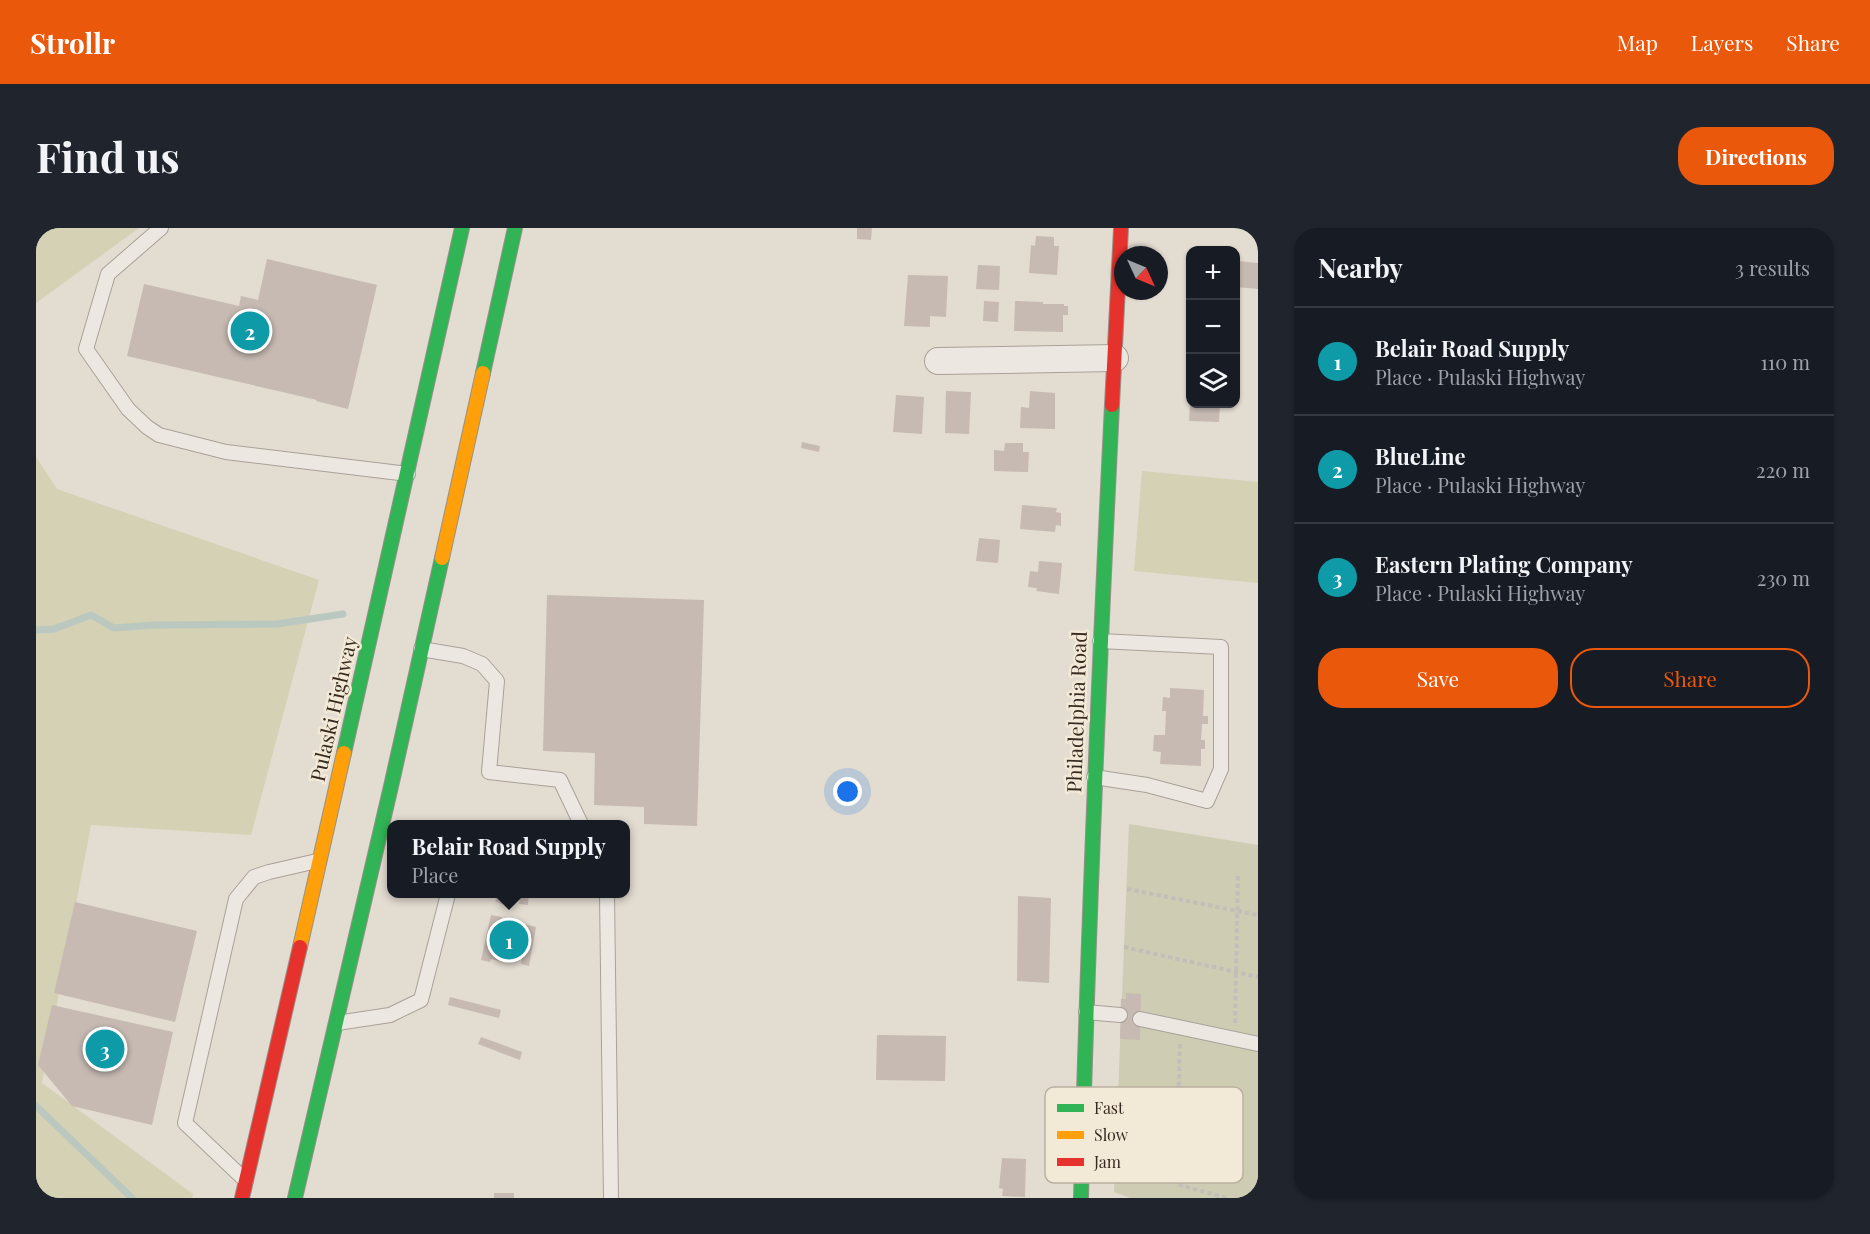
<!DOCTYPE html>
<html lang="en">
<head>
<meta charset="utf-8">
<style>
  body { margin:0; font-family:"Playfair Display",serif; background:#20242c; color:#f1f3f6 }
  .controls { position:absolute; right:18px; top:18px; display:grid; overflow:hidden; border-radius:12px; box-shadow:0 2px 4px #0004 }
  .controls button { width:54px; height:54px; display:grid; place-items:center; padding:0; border:0; border-bottom:2px solid #363941; background:#171b24; color:#f1f3f6; font:30px sans-serif }
  .compass { position:absolute; left:1078px; top:18px; width:54px; height:54px; border-radius:50%; background:#171b24; box-shadow:0 2px 4px #0004; rotate:134deg }
  .you { position:absolute; left:812px; top:564px; width:21px; height:21px; margin:-15px; border:4px solid #fff; border-radius:50%; background:#1a73e8; box-shadow:0 0 0 9px #1a73e833 }
  .badge { display:grid; place-items:center; width:39px; height:39px; border-radius:50%; background:#ea580c; color:#fff; font-size:20px; font-weight:700 }
  .pin { position:absolute; translate:-50% -50%; border:3px solid #fff; box-shadow:0 2px 6px #0006 }
  .popup { position:absolute; left:351px; top:592px; width:243px; height:78px; box-sizing:border-box; display:grid; place-content:center; border-radius:12px; background:#171b24; filter:drop-shadow(0 2px 4px #0005); font-size:20px; white-space:nowrap; color:#9ea1a6 }
  .popup b { font-size:22px; color:#f1f3f6 }
  .popup::after { content:''; position:absolute; left:50%; top:100%; margin-left:-12px; border:12px solid transparent; border-top-color:#171b24 }
  .list { margin:0; padding:0; list-style:none }
  h2 { display:flex; justify-content:space-between; align-items:center; height:78px; margin:0; padding:0 24px; font-size:26px }
  h2 small { font-size:20px; font-weight:400; color:#9ea1a6 }
  .list li { display:grid; grid-template-columns:39px 1fr auto; gap:18px; align-items:center; box-sizing:border-box; height:108px; padding:0 24px; border-top:2px solid #363941 }
  .list b { display:block; font-size:22px; white-space:nowrap }
  .list p { margin:0; font-size:20px; white-space:nowrap; color:#9ea1a6 }
  .list em { font-size:20px; font-style:normal; color:#9ea1a6 }
  .actions { display:flex; gap:12px; padding:18px 24px }
  .actions a { flex:1; padding:14px 0; border:2px solid #ea580c; border-radius:24px; text-align:center; font-size:21px; color:#ea580c }
  .actions .main { background:#ea580c; color:#fff }
  .icon { flex:none; width:33px; height:33px; fill:none; stroke:currentColor; stroke-width:2; stroke-linecap:round; stroke-linejoin:round }
  .map { position:relative; flex:none; width:1222px; height:970px; overflow:hidden; border-radius:24px }
  header { display:flex; align-items:center; gap:36px; box-sizing:border-box; height:84px; padding:0 30px; background:#ea580c; color:#fff }
  header strong { font-size:28px }
  nav { display:flex; gap:33px; margin-inline-start:auto; font-size:21px }
  .intro { display:flex; align-items:center; justify-content:space-between; box-sizing:border-box; height:144px; padding:0 36px }
  h1 { margin:0; font-size:42px }
  .button { padding:15px 27px; border-radius:24px; background:#ea580c; color:#fff; font-size:21px; font-weight:700 }
  main { display:flex; gap:36px; padding:0 36px }
  aside { flex:1; background:#171b24; border-radius:24px; box-shadow:0 2px 4px #0004 }
  .map>svg:first-child { display:block }
  .green { fill:#d4d1b4 }
  .cemetery { fill:#ceccb3 }
  .lines { fill:none; stroke-linecap:round; stroke-linejoin:round }
  .stream { stroke:#bac8bf; stroke-width:7 }
  .building { fill:#c6bab2 }
  .lane-casing { stroke:#a9a199; stroke-width:16 }
  .street-casing { stroke:#a9a199; stroke-width:28 }
  .fast-casing { stroke:#989189; stroke-width:16 }
  .slow-casing { stroke:#989189; stroke-width:16 }
  .jam-casing { stroke:#989189; stroke-width:16 }
  .path { stroke:#c4beb8; stroke-width:4; stroke-dasharray:4.5 3; stroke-linecap:butt }
  .lane { stroke:#ece8e1; stroke-width:14 }
  .street { stroke:#ece8e1; stroke-width:26 }
  .fast { stroke:#30b455; stroke-width:14 }
  .slow { stroke:#ff9f0a; stroke-width:14 }
  .jam { stroke:#e5322d; stroke-width:14 }
  .labels { text-anchor:middle; stroke-width:5; stroke-linejoin:round; paint-order:stroke }
  .street-label { font-size:20px; fill:#372a21; stroke:#f3e9d7 }
  .key { fill:#f3e9d7; stroke:#bbb0a0; stroke-width:1.5 }
  .key-label { font-size:16px; fill:#372a21 }
</style>
</head>
<body>
<header>
<strong>Strollr</strong>
<nav><a>Map</a><a>Layers</a><a>Share</a></nav>
</header>
<div class="intro"><h1>Find us</h1><a class="button">Directions</a></div>
<main>
<div class="map">
<svg width="1222" height="970" viewBox="0 0 1222 970">
  <rect width="100%" height="100%" fill="#e3dcd1"/>
  <g class="green">
    <path d="M0 0H103L0 75Z"/>
    <path d="M0 229 21 261 283 352 215 607 55 597 6 855 157 966 156 970H0Z"/>
    <path d="M1106 243 1222 254V355L1098 343Z"/>
  </g>
  <path class="cemetery" d="M1093 596 1222 617V970H1094L1078 964Z"/>
  <g class="lines">
    <g class="stream">
      <path d="M0 402 18 401 55 387 78 400 118 397 241 396 307 386"/>
      <path d="M0 878 96 970"/>
    </g>
  </g>
  <g class="building">
    <path d="M821 0H836L835 12 821 11Z"/>
    <path d="M1000 8 1018 9V18H1023L1021 47 993 45 995 17 999 18Z"/>
    <path d="M231 31 341 57 312 181 280 173 281 172 91 128 108 56 203 78 205 68 222 72Z"/>
    <path d="M1202 33 1222 35V61L1200 59Z"/>
    <path d="M942 37 964 38 963 62 940 61Z"/>
    <path d="M872 47 912 48 910 89 894 88V99L868 98Z"/>
    <path d="M1151 47H1154V58H1150Z"/>
    <path d="M948 73 963 74 962 94 947 93Z"/>
    <path d="M979 73 1007 74V76H1028V78H1032V87H1027V104L978 103Z"/>
    <path d="M1153 85H1154V103H1152Z"/>
    <path d="M910 163 935 164 933 206 909 205Z"/>
    <path d="M994 163 1019 165V201L984 200 985 179 993 180Z"/>
    <path d="M860 167 888 169 886 206 857 204Z"/>
    <path d="M1154 176H1184L1183 194 1153 193Z"/>
    <path d="M766 214 784 218 783 224 765 220Z"/>
    <path d="M969 215H987V224H993L992 244 958 243V222L968 223Z"/>
    <path d="M986 277 1021 280 1020 284 1025 285V298L1020 297 1019 304 984 301Z"/>
    <path d="M943 310 964 312 962 335 940 333Z"/>
    <path d="M1003 333 1026 335 1023 366 1000 363 1001 360 992 359 994 343 1002 344Z"/>
    <path d="M511 367 668 372 661 598 608 596V579L558 577 559 525 507 523Z"/>
    <path d="M1134 460 1168 462 1167 488H1172V496H1166L1165 512H1169V521H1165V538L1124 536 1125 524 1117 523 1118 507H1129L1130 483H1126L1127 469 1134 470Z"/>
    <path d="M463 666H473L467 677 459 673Z"/>
    <path d="M484 666H493L492 677 483 676Z"/>
    <path d="M982 668 1015 670 1013 755 981 753Z"/>
    <path d="M39 674 161 703 139 794 18 765Z"/>
    <path d="M455 687 466 689 465 694 468 695 469 691 500 699 493 738 485 736 486 730 470 726 468 734 455 731 454 734 445 732Z"/>
    <path d="M1090 765 1105 766 1104 812 1084 811 1085 771H1090Z"/>
    <path d="M414 769 465 782 463 790 412 777Z"/>
    <path d="M16 777 137 804 116 897 36 878 2 837Z"/>
    <path d="M841 807 910 808 909 853 840 852Z"/>
    <path d="M445 809 486 824 484 832 442 816Z"/>
    <path d="M966 930 990 931 989 969 966 968 967 961 963 960Z"/>
    <rect x="458" y="965" width="20" height="5"/>
  </g>
  <g class="lines">
    <defs>
      <g id="lane">
        <path d="M125 0 72 46 50 121 92 181 111 199 123 207 190 224 372 246"/>
        <path d="M385 421 427 428 446 436 461 453 453 544 524 552 545 596"/>
        <path d="M1058 549 1111 557 1171 573 1185 541V419L1064 413"/>
        <path d="M571 666 575 970"/>
        <path d="M1050 784 1084 787"/>
        <path d="M1104 791 1222 816"/>
        <path d="M301 795 354 787 385 772 412 666"/>
        <path d="M210 953 149 895 200 671 218 649 233 644 281 633"/>
      </g>
      <path id="street" d="M902 133 1079 130"/>
      <g id="fast">
        <path d="M447 145 479 0"/>
        <path d="M308 525 426 0"/>
        <path d="M259 970 356 554 406 330"/>
        <path d="M1045 970C1052 706 1063 441 1076 177"/>
      </g>
      <g id="slow">
        <path d="M406 330 447 145"/>
        <path d="M264 719 308 525"/>
      </g>
      <g id="jam">
        <path d="M1076 177 1085 0"/>
        <path d="M206 970 264 719"/>
      </g>
    </defs>
    <use href="#lane" class="lane-casing"/>
    <use href="#street" class="street-casing"/>
    <use href="#fast" class="fast-casing"/>
    <use href="#slow" class="slow-casing"/>
    <use href="#jam" class="jam-casing"/>
    <g class="path">
      <path d="M1091 661 1222 687"/>
      <path d="M1088 719 1222 749"/>
      <path d="M1199 795 1202 645"/>
      <path d="M1144 816 1140 956 1191 970"/>
    </g>
    <use href="#lane" class="lane"/>
    <use href="#street" class="street"/>
    <use href="#fast" class="fast"/>
    <use href="#slow" class="slow"/>
    <use href="#jam" class="jam"/>
  </g>
  <g class="labels">
    <g class="street-label">
      <text transform="translate(298 481) rotate(-77)" y="7">Pulaski Highway</text>
      <text transform="translate(1041 484) rotate(-88)" y="7">Philadelphia Road</text>
    </g>
  </g>
  <rect x="1009" y="859" width="198" height="96" rx="9" class="key"/>
  <rect x="1021" y="876" width="27" height="8" fill="#30b455"/>
  <rect x="1021" y="903" width="27" height="8" fill="#ff9f0a"/>
  <rect x="1021" y="930" width="27" height="8" fill="#e5322d"/>
  <g class="key-label">
    <text x="1058" y="886">Fast</text>
    <text x="1058" y="913">Slow</text>
    <text x="1058" y="940">Jam</text>
  </g>
</svg>
<div class="controls">
<button>+</button>
<button>−</button>
<button><svg class="icon" aria-label="layers" viewBox="0 0 24 24"><path d="M12 4l9 5-9 5-9-5zM3 14l9 5 9-5"/></svg></button>
</div>
<svg class="compass" viewBox="-18 -18 36 36"><path d="M0-13l5 13h-10z" fill="#e53935"/><path d="M0 13l5-13h-10z" fill="#9ea1a6"/></svg>
<div class="you"></div>
<div class="pin badge" style="left:473px;top:712px;background:#0f9aa8">1</div>
<div class="popup"><b>Belair Road Supply</b>Place</div>
<div class="pin badge" style="left:214px;top:103px;background:#0f9aa8">2</div>
<div class="pin badge" style="left:69px;top:821px;background:#0f9aa8">3</div>
</div>
<aside>
<h2>Nearby<small>3 results</small></h2>
<ul class="list">
<li><span class="badge" style="background:#0f9aa8">1</span><div><b>Belair Road Supply</b><p>Place · Pulaski Highway</p></div><em>110 m</em></li>
<li><span class="badge" style="background:#0f9aa8">2</span><div><b>BlueLine</b><p>Place · Pulaski Highway</p></div><em>220 m</em></li>
<li><span class="badge" style="background:#0f9aa8">3</span><div><b>Eastern Plating Company</b><p>Place · Pulaski Highway</p></div><em>230 m</em></li>
</ul>
<div class="actions"><a class="main">Save</a><a>Share</a></div>
</aside>
</main>
</body>
</html>
